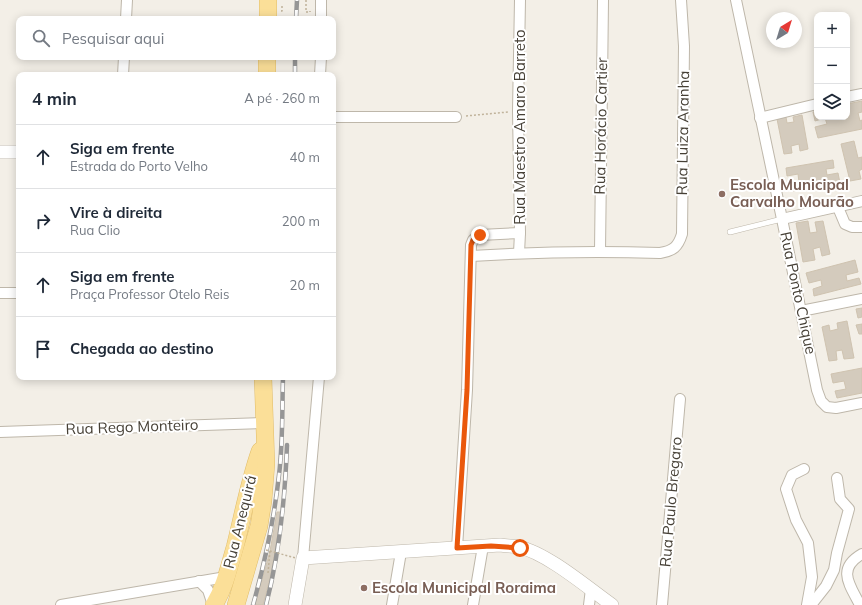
<!DOCTYPE html>
<html lang="pt">
<head>
<meta charset="utf-8">
<style>
  body { margin:0; font-family:Mulish,sans-serif; background:#f6f6f7; color:#1f2937 }
  .controls { position:absolute; right:12px; top:12px; display:grid; overflow:hidden; border-radius:8px; box-shadow:0 2px 10px #0003 }
  .controls button { width:36px; height:36px; display:grid; place-items:center; padding:0; border:0; border-bottom:1px solid #e0e1e3; background:#fff; color:#1f2937; font:20px sans-serif }
  .compass { position:absolute; left:766px; top:12px; width:36px; height:36px; border-radius:50%; background:#fff; box-shadow:0 2px 10px #0003; rotate:38deg }
  .stop { position:absolute; width:12px; height:12px; margin:-9px; border:3px solid #ea580c; border-radius:50%; background:#fff }
  .stop.end { background:#ea580c; border-color:#fff; box-shadow:0 1px 4px #0008 }
  .list { margin:0; padding:0; list-style:none }
  h2 { display:flex; justify-content:space-between; align-items:center; height:52px; margin:0; padding:0 16px; font-size:17px }
  h2 small { font-size:13px; font-weight:400; color:#747a83 }
  .list li { display:grid; grid-template-columns:26px 1fr auto; gap:12px; align-items:center; box-sizing:border-box; height:64px; padding:0 16px; border-top:1px solid #e0e1e3 }
  .list b { display:block; font-size:15px; white-space:nowrap }
  .list p { margin:0; font-size:13px; white-space:nowrap; color:#747a83 }
  .list em { font-size:13px; font-style:normal; color:#747a83 }
  .icon { flex:none; width:22px; height:22px; fill:none; stroke:currentColor; stroke-width:2; stroke-linecap:round; stroke-linejoin:round }
  .map { position:relative; flex:none; width:862px; height:605px; overflow:hidden }
  .search { position:absolute; background:#fff; box-shadow:0 2px 10px #0003; left:16px; top:16px; width:320px; height:44px; display:flex; align-items:center; gap:10px; box-sizing:border-box; padding:0 14px; border-radius:8px; color:#747a83; font-size:15px }
  .panel { position:absolute; background:#fff; box-shadow:0 2px 10px #0003; left:16px; top:72px; width:320px; height:308px; border-radius:8px }
  .map>svg:first-child { display:block }
  .building { fill:#d4cbbd; stroke:#cfc3b0 }
  .lines { fill:none; stroke-linecap:round; stroke-linejoin:round }
  .service-casing { stroke:#beb7aa; stroke-width:6 }
  .minor-casing { stroke:#beb7aa; stroke-width:12 }
  .tertiary-casing { stroke:#beb7aa; stroke-width:14 }
  .primary-casing { stroke:#e0bc68; stroke-width:18 }
  .path { stroke:#c0b39b; stroke-width:1.5; stroke-dasharray:2 2; stroke-linecap:butt }
  .service { stroke:#fff; stroke-width:5 }
  .minor { stroke:#fff; stroke-width:10 }
  .tertiary { stroke:#fff; stroke-width:13 }
  .primary { stroke:#fbdf98; stroke-width:17 }
  .rail-casing { stroke:#969696; stroke-width:4.5 }
  .rail { stroke:#fff; stroke-width:3; stroke-dasharray:9; stroke-linecap:butt }
  .path-bridge { stroke:#c0b39b; stroke-width:1.5; stroke-dasharray:2 2; stroke-linecap:butt }
  .route { stroke:#ea580c; stroke-width:5 }
  .education-dot { fill:#8d6e63; stroke:#fff; stroke-width:1.5 }
  .labels { text-anchor:middle; stroke-width:4; stroke-linejoin:round; paint-order:stroke }
  .street-label { font-size:15px; fill:#464036; stroke:#fff }
  .education-label { font-size:15px; font-weight:bold; fill:#785e54; stroke:#fff; text-anchor:start }
</style>
</head>
<body>
<div class="map">
<svg width="862" height="605" viewBox="0 0 862 605">
  <rect width="100%" height="100%" fill="#f3efe7"/>
  <g class="building">
    <path d="M862 101V112L858 113 860 121 862 120V129L818 138 815 127 827 124 825 118 815 121 813 112 817 111V117H847V104Z"/>
    <path d="M802 115 808 149 800 151 799 144 791 146 792 153 784 154 777 119 786 117 787 123 794 122 793 117Z"/>
    <path d="M854 141 858 158 862 157V169L859 171 861 179 850 181 841 144Z"/>
    <path d="M833 160 834 168 826 169 827 175 838 173 840 183 793 191 791 184 799 182 798 174 787 176 786 168Z"/>
    <path d="M808 221 810 233 817 232 815 222 823 221 830 254 822 256 820 247 813 249 815 260 803 262 796 223Z"/>
    <path d="M855 260 858 272 846 275 847 281 859 278 861 284 814 296 813 289 822 286 821 280 809 283 806 273Z"/>
    <path d="M862 308V317L858 318 856 309Z"/>
    <path d="M847 321 854 358 844 359 842 350 836 351 837 360 829 361 822 327 829 325 830 331 838 329 837 323Z"/>
    <path d="M862 324V334H859L856 325Z"/>
    <path d="M862 368V393L837 398 835 391 846 389 844 381 833 383 831 374Z"/>
    <path d="M277 512H281L280 524 271 574 263 605H255L270 551Z"/>
  </g>
  <g class="lines">
    <defs>
      <path id="service" d="M730 232 782 219"/>
      <g id="minor">
        <path d="M736 0 782 219 817 390 821 401 827 407 836 408 862 403"/>
        <path d="M126 19 127 0"/>
        <path d="M321 19V0"/>
        <path d="M123 75 124 57"/>
        <path d="M320 75 321 57"/>
        <path d="M847 97 862 94"/>
        <path d="M333 117H456"/>
        <path d="M760 118 817 104"/>
        <path d="M837 205 845 224 852 227H862"/>
        <path d="M782 219 862 201"/>
        <path d="M600 251 603 0"/>
        <path d="M519 253 520 233 518 111 520 0"/>
        <path d="M471 256C534 252 597 251 660 253 673 251 678 247 682 234L684 46 681 0"/>
        <path d="M0 293H19"/>
        <path d="M801 311 862 299"/>
        <path d="M0 432 264 423"/>
        <path d="M804 469 792 475 786 489 796 520 808 543 812 577 807 605"/>
        <path d="M457 548 467 390 471 245 473 240 480 235 520 233"/>
        <path d="M303 558 319 377"/>
        <path d="M199 581 208 590 213 605"/>
        <path d="M61 605 226 577"/>
        <path d="M392 605 401 552"/>
        <path d="M473 605 483 546"/>
        <path d="M589 605 591 589"/>
        <path d="M662 605 680 399"/>
        <path d="M811 605 826 586 834 570 837 553 849 509 840 499 837 478"/>
        <path d="M860 605C850 585 836 569 862 554"/>
      </g>
      <g id="tertiary">
        <path d="M0 152H19"/>
        <path d="M295 605 303 558 500 545C506 546 513 546 519 547 547 553 588 588 612 605"/>
      </g>
      <g id="primary">
        <path d="M268 19V0"/>
        <path d="M267 75V57"/>
        <path d="M214 605C225 587 229 567 235 547 243 515 249 482 260 451"/>
        <path d="M236 605 259 526 263 501 266 464 263 377"/>
      </g>
    </defs>
    <use href="#service" class="service-casing"/>
    <use href="#minor" class="minor-casing"/>
    <use href="#tertiary" class="tertiary-casing"/>
    <use href="#primary" class="primary-casing"/>
    <g class="path">
      <path d="M306 0V12H310V11"/>
      <path d="M281 11H282V4"/>
      <path d="M466 116 508 112"/>
      <path d="M268 573 270 551"/>
    </g>
    <use href="#service" class="service"/>
    <use href="#minor" class="minor"/>
    <use href="#tertiary" class="tertiary"/>
    <use href="#primary" class="primary"/>
    <defs>
      <g id="rail">
        <path d="M296 19 297 0"/>
        <path d="M295 75V57"/>
        <path d="M253 605C265 562 274 520 279 475 283 443 282 410 283 377"/>
        <path d="M266 605C280 551 285 500 287 445"/>
      </g>
    </defs>
    <use href="#rail" class="rail-casing"/>
    <use href="#rail" class="rail"/>
    <path class="path-bridge" d="M266 550 296 558"/>
  </g>
  <g class="lines">
    <path class="route" d="M480 235 473 240 471 245 467 390 457 548 491 546 520 548"/>
  </g>
  <g class="education-dot">
    <circle cx="722" cy="194" r="4"/>
    <circle cx="364" cy="588" r="4"/>
  </g>
  <g class="labels">
    <g class="street-label">
      <text transform="translate(601 126) rotate(-89)" y="5">Rua Horácio Cartier</text>
      <text transform="translate(520 127) rotate(-90)" y="5">Rua Maestro Amaro Barreto</text>
      <text transform="translate(683 133) rotate(-89)" y="5">Rua Luiza Aranha</text>
      <text transform="translate(798 293) rotate(78)" y="5">Rua Ponto Chique</text>
      <text transform="translate(132 427) rotate(-2)" y="5">Rua Rego Monteiro</text>
      <text transform="translate(671 502) rotate(-85)" y="5">Rua Paulo Bregaro</text>
      <text transform="translate(240 522) rotate(-76)" y="5">Rua Anequirá</text>
    </g>
    <g class="education-label">
      <text x="730" y="190">Escola Municipal<tspan x="730" dy="17">Carvalho Mourão</tspan></text>
      <text x="372" y="593">Escola Municipal Roraima</text>
    </g>
  </g>
</svg>
<div class="controls">
<button>+</button>
<button>−</button>
<button><svg class="icon" aria-label="layers" viewBox="0 0 24 24"><path d="M12 4l9 5-9 5-9-5zM3 14l9 5 9-5"/></svg></button>
</div>
<svg class="compass" viewBox="-18 -18 36 36"><path d="M0-13l5 13h-10z" fill="#e53935"/><path d="M0 13l5-13h-10z" fill="#747a83"/></svg>
<div class="stop" style="left:520px;top:548px"></div>
<div class="stop end" style="left:480px;top:235px"></div>
<div class="search"><svg class="icon" aria-label="search" viewBox="0 0 24 24"><circle cx="10" cy="10" r="6"/><path d="M15 15l6 6"/></svg>Pesquisar aqui</div>
<section class="panel">
<h2>4 min<small>A pé · 260 m</small></h2>
<ul class="list">
<li><svg class="icon" aria-label="ahead" viewBox="0 0 24 24"><path d="M12 20V5M6 11l6-6 6 6"/></svg><div><b>Siga em frente</b><p>Estrada do Porto Velho</p></div><em>40 m</em></li>
<li><svg class="icon" aria-label="right" viewBox="0 0 24 24"><path d="M7 20v-9h11M14 6l5 5-5 5"/></svg><div><b>Vire à direita</b><p>Rua Clio</p></div><em>200 m</em></li>
<li><svg class="icon" aria-label="ahead" viewBox="0 0 24 24"><path d="M12 20V5M6 11l6-6 6 6"/></svg><div><b>Siga em frente</b><p>Praça Professor Otelo Reis</p></div><em>20 m</em></li>
<li><svg class="icon" aria-label="arrive" viewBox="0 0 24 24"><path d="M6 21V4h12l-3 4 3 4H6"/></svg><div><b>Chegada ao destino</b></div></li>
</ul>
</section>
</div>
</body>
</html>
